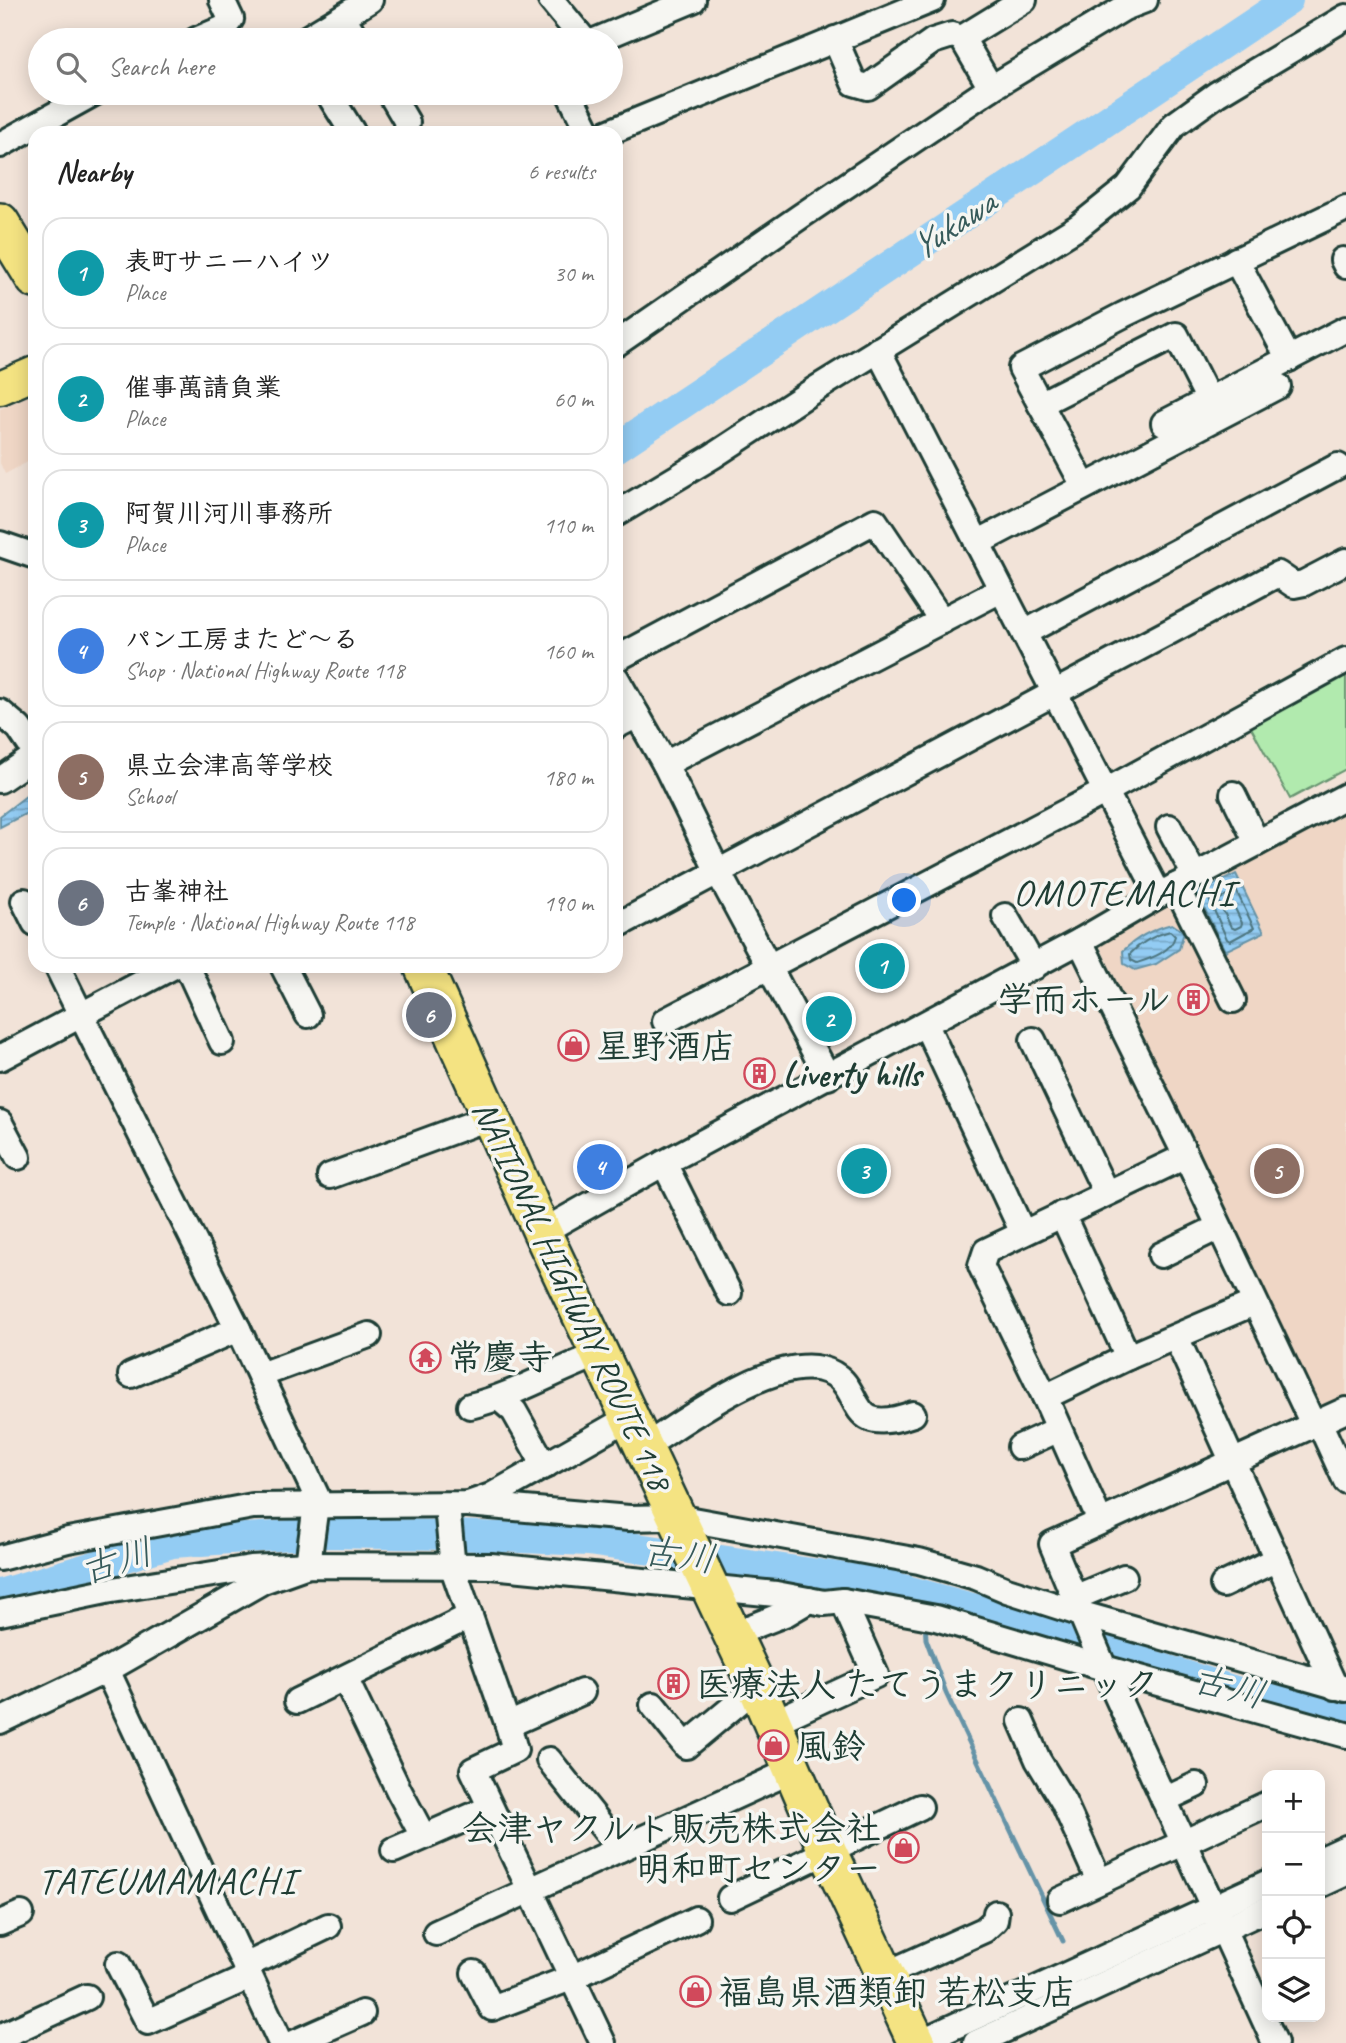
<!DOCTYPE html>
<html lang="en">
<head>
<meta charset="utf-8">
<style>
  body { margin:0; font-family:Caveat,"Klee One",sans-serif; background:#f2f2f2; color:#222 }
  .controls { position:absolute; right:21px; bottom:21px; display:grid; overflow:hidden; border-radius:14px; box-shadow:0 4px 18px #0003 }
  .controls button { width:63px; height:63px; display:grid; place-items:center; padding:0; border:0; border-bottom:2px solid #e0e0e0; background:#fff; color:#222; font:35px sans-serif }
  .you { position:absolute; left:905px; top:901px; width:24px; height:24px; margin:-18px; border:5px solid #fff; border-radius:50%; background:#1a73e8; box-shadow:0 0 0 10px #1a73e833 }
  .badge { display:grid; place-items:center; width:46px; height:46px; border-radius:50%; background:#d93025; color:#fff; font-size:23px; font-weight:700 }
  .pin { position:absolute; translate:-50% -50%; border:4px solid #fff; box-shadow:0 2px 7px #0006 }
  .list { margin:0; padding:0; list-style:none }
  h2 { display:flex; justify-content:space-between; align-items:center; height:91px; margin:0; padding:0 28px; font-size:30px }
  h2 small { font-size:23px; font-weight:400; color:#767676 }
  .list li { display:grid; grid-template-columns:46px 1fr auto; gap:21px; align-items:center; box-sizing:border-box; height:112px; margin:0 14px 14px; padding:0 14px; border:2px solid #e0e0e0; border-radius:21px }
  .list b { display:block; font-size:26px; white-space:nowrap }
  .list p { margin:0; font-size:23px; white-space:nowrap; color:#767676 }
  .list em { font-size:23px; font-style:normal; color:#767676 }
  .icon { flex:none; width:38px; height:38px; fill:none; stroke:currentColor; stroke-width:2; stroke-linecap:round; stroke-linejoin:round }
  .map { position:relative; flex:none; width:1346px; height:2043px; overflow:hidden }
  .search { position:absolute; background:#fff; box-shadow:0 4px 18px #0003; left:28px; top:28px; width:595px; height:77px; display:flex; align-items:center; gap:18px; box-sizing:border-box; padding:0 24px; border-radius:38px; color:#767676; font-size:26px }
  .panel { position:absolute; background:#fff; box-shadow:0 4px 18px #0003; left:28px; top:126px; width:595px; height:847px; border-radius:21px }
  .map>svg:first-child { display:block }
  .built { fill:#efd6c5 }
  .grass { fill:#b1eaae; stroke:#689471; stroke-width:2 }
  .water { fill:url(#water-rules); stroke:#6593a7; stroke-width:2 }
  .lines { fill:none; stroke-linecap:round; stroke-linejoin:round }
  .shore { stroke:#4d7680; stroke-width:2 }
  .stream { stroke:#6593a7; stroke-width:5 }
  .river { stroke:#93ccf3; stroke-width:30 }
  .minor-casing { stroke:#1f3d34; stroke-width:30 }
  .major-casing { stroke:#1f3d34; stroke-width:37 }
  .highway-casing { stroke:#1f3d34; stroke-width:42 }
  .minor { stroke:#f6f6f2; stroke-width:24 }
  .major { stroke:#f4e382; stroke-width:32 }
  .highway { stroke:#f4e382; stroke-width:37 }
  .labels { text-anchor:middle; stroke-width:7; stroke-linejoin:round; paint-order:stroke }
  .poi-label { font-size:35px; font-weight:bold; fill:#1f3d34; stroke:#f6f6f2; text-anchor:start }
  .street-label { font-size:35px; fill:#1f3d34; stroke:#f6f6f2 }
  .water-label { font-size:37px; font-style:italic; fill:#365a5a; stroke:#f6f6f2 }
  .quarter-label { font-size:38px; letter-spacing:2px; fill:#1f3d34; stroke:#f6f6f2 }
</style>
</head>
<body>
<div class="map">
<svg width="1346" height="2043" viewBox="0 0 1346 2043">
  <defs>
    <pattern id="water-rules" width="6" height="5" patternUnits="userSpaceOnUse" patternTransform="scale(1.75)"><rect width="6" height="5" fill="#93ccf3"/><path d="M0 2.5h6" fill="none" stroke="#77a7c6"/></pattern>
  </defs>
  <rect width="100%" height="100%" fill="#f2e3d8"/>
  <filter id="ink" filterUnits="userSpaceOnUse"><feTurbulence type="fractalNoise" baseFrequency=".0143" numOctaves="2"/><feDisplacementMap in="SourceGraphic" scale="14" xChannelSelector="R" yChannelSelector="G"/><feConvolveMatrix kernelMatrix="1 2 1 2 8 2 1 2 1" color-interpolation-filters="sRGB"/></filter>
  <g filter="url(#ink)">
    <g class="built">
      <path d="M35 393V458L5 474 0 463V409Z"/>
      <path d="M1346 810V1402L1324 1412 1097 940Z"/>
    </g>
    <path class="grass" d="M1346 666V769L1290 799 1247 720Z"/>
    <g class="water">
      <path d="M35 789V809L0 827V816Z"/>
      <path d="M1236 874 1264 932 1225 951 1197 893Z"/>
      <path d="M1172 924 1184 932 1179 949 1156 964 1135 970 1124 964 1123 951C1137 937 1152 929 1172 924Z"/>
    </g>
    <g class="lines">
      <g class="shore">
        <path d="M1230 885 1234 886 1254 928 1230 941 1227 939 1208 897Z"/>
        <path d="M1226 896 1230 898 1242 923 1241 926 1235 929 1231 927 1219 902 1220 899Z"/>
        <path d="M1170 931 1175 936C1171 952 1152 958 1137 963L1131 960 1130 954C1141 942 1155 935 1170 931Z"/>
      </g>
      <g class="stream">
        <path d="M922 1594 924 1608"/>
        <path d="M925 1621 926 1639 946 1693 1063 1941"/>
      </g>
      <g class="river">
        <path d="M616 448 1288 0"/>
        <path d="M0 1594 172 1543 321 1533 455 1535 588 1541 881 1583 1001 1616 1085 1644 1239 1692 1346 1714"/>
      </g>
      <defs>
        <g id="minor">
          <path d="M551 0 584 40"/>
          <path d="M343 17 357 40"/>
          <path d="M962 38 991 88"/>
          <path d="M835 39 854 83 868 87 933 41 952 35 962 38 1024 0"/>
          <path d="M196 40 224 28 231 19 222 0"/>
          <path d="M304 40 370 0"/>
          <path d="M597 40 693 0"/>
          <path d="M328 93 353 133"/>
          <path d="M390 93 407 122 405 133"/>
          <path d="M569 93 589 133"/>
          <path d="M607 133 932 0"/>
          <path d="M0 145 94 93"/>
          <path d="M1236 260 1289 359"/>
          <path d="M1343 260 1346 266"/>
          <path d="M616 344 801 216 991 88 1124 8 1145 0"/>
          <path d="M878 350 1159 895"/>
          <path d="M1040 404 1176 335 1209 400"/>
          <path d="M1164 423 1346 329"/>
          <path d="M1084 486 1021 368 1123 315 1346 208"/>
          <path d="M616 514 713 456 814 390 1078 227 1128 187 1174 125 1217 94 1346 17"/>
          <path d="M977 543 1278 386"/>
          <path d="M0 544 35 556"/>
          <path d="M1024 633 1338 466"/>
          <path d="M616 659 875 521 942 621"/>
          <path d="M616 678 665 764 717 870 828 1077"/>
          <path d="M0 712 19 728 35 752"/>
          <path d="M616 726 637 715"/>
          <path d="M665 764 1001 590"/>
          <path d="M0 780 35 756"/>
          <path d="M1233 794 1257 843"/>
          <path d="M1169 827 1195 876"/>
          <path d="M1176 886 1233 1000"/>
          <path d="M24 901 35 923"/>
          <path d="M1005 916 1034 967"/>
          <path d="M616 926 1278 574 1294 585 1304 583 1346 561"/>
          <path d="M1080 941 1159 895 1346 796"/>
          <path d="M187 966 222 1042"/>
          <path d="M283 966 308 1015"/>
          <path d="M665 1021 1106 791 1346 660"/>
          <path d="M926 1025 1023 1233"/>
          <path d="M1033 1040 1106 1193"/>
          <path d="M0 1058 81 1015 57 966"/>
          <path d="M0 1123 18 1157"/>
          <path d="M664 1163 729 1293"/>
          <path d="M330 1176 491 1117"/>
          <path d="M1062 1214 1128 1357"/>
          <path d="M542 1232 664 1163 1080 941 1186 1156 1313 1424"/>
          <path d="M1161 1255 1219 1227"/>
          <path d="M1176 1337 1335 1687"/>
          <path d="M131 1375 238 1329"/>
          <path d="M260 1375 369 1335"/>
          <path d="M1045 1397 1128 1357 1254 1303"/>
          <path d="M500 1399 514 1411 545 1466"/>
          <path d="M470 1406C515 1395 556 1370 600 1354"/>
          <path d="M1319 1422 1346 1481"/>
          <path d="M644 1447C686 1421 769 1357 821 1369 870 1381 838 1440 913 1414"/>
          <path d="M1020 1447 1059 1429"/>
          <path d="M468 1504 629 1518 676 1517 919 1561 976 1577 1007 1590 1082 1614 1346 1689"/>
          <path d="M447 1506 453 1568 508 1725"/>
          <path d="M1100 1521 1045 1397 981 1266 986 1251 1186 1156"/>
          <path d="M0 1558 68 1540 253 1506 468 1504 491 1496 630 1417"/>
          <path d="M1223 1585 1277 1559"/>
          <path d="M1074 1598 1124 1577"/>
          <path d="M0 1613 106 1591 251 1568 308 1565 491 1566 776 1594 824 1603 843 1601 936 1618 1104 1668 1346 1735"/>
          <path d="M731 1635 787 1613 809 1600"/>
          <path d="M107 1670 281 2043"/>
          <path d="M345 1678 399 1791 423 1836"/>
          <path d="M582 1692 508 1725 515 1750 473 1770 603 2043"/>
          <path d="M297 1701 470 1616"/>
          <path d="M653 1705 686 1746 757 1687"/>
          <path d="M0 1721 107 1670 263 1581 308 1565 317 1497 238 1329 81 1015 174 966"/>
          <path d="M1021 1721 1038 1760 1063 1801 1099 1881"/>
          <path d="M772 1723 876 1675 843 1601"/>
          <path d="M549 1760 620 1849"/>
          <path d="M1164 1800 1196 1785"/>
          <path d="M394 1850 490 1808"/>
          <path d="M1320 1860 1346 1848"/>
          <path d="M1320 1885 1346 1873"/>
          <path d="M730 1898 920 1807"/>
          <path d="M1060 1900 1267 1804"/>
          <path d="M0 1923 21 1914"/>
          <path d="M436 1933 793 1770"/>
          <path d="M118 1964 148 2022 249 1977"/>
          <path d="M245 1966 328 1926"/>
          <path d="M474 1973 492 2008 571 1978 696 1919"/>
          <path d="M886 1974 984 1930 995 1920 996 1913"/>
          <path d="M0 2037 87 1997"/>
          <path d="M294 2043 362 2013"/>
          <path d="M918 2043 1267 1883"/>
          <path d="M976 2043 1267 1909"/>
          <path d="M1275 2043 1104 1668 1052 1544 1346 1410"/>
        </g>
        <path id="major" d="M0 388 35 373"/>
        <g id="highway">
          <path d="M0 222 35 279"/>
          <path d="M423 966 542 1232 757 1687 828 1852 917 2043"/>
        </g>
      </defs>
      <use href="#minor" class="minor-casing"/>
      <use href="#major" class="major-casing"/>
      <use href="#highway" class="highway-casing"/>
      <use href="#minor" class="minor"/>
      <use href="#major" class="major"/>
      <use href="#highway" class="highway"/>
    </g>
  </g>
  <defs>
    <symbol id="building-ring" viewBox="-11 -11 22 22"><circle r="9.5" fill="#f6f6f2" stroke="#d1495b" stroke-width="1.5"/><path d="M-4-6H4V6H1V3H-1V6H-4ZM-2.5-4.3h1.7v1.8h-1.7ZM.8-4.3h1.7v1.8H.8ZM-2.5-1h1.7V.8h-1.7ZM.8-1h1.7V.8H.8Z" fill="#d1495b"/></symbol>
    <symbol id="shop-ring" viewBox="-11 -11 22 22"><circle r="9.5" fill="#f6f6f2" stroke="#d1495b" stroke-width="1.5"/><path d="M-5-2.5h2.3a2.7 3.5 0 0 1 5.4 0H5L5.5 6h-11ZM-1.5-2.5h3a1.5 2.3 0 0 0-3 0Z" fill="#d1495b"/></symbol>
    <symbol id="temple-ring" viewBox="-11 -11 22 22"><circle r="9.5" fill="#f6f6f2" stroke="#d1495b" stroke-width="1.5"/><path d="M0-6L5-2H3V0L6.5 2.5H4V6H1.5V3h-3V6H-4V2.5H-6.5L-3 0V-2H-5Z" fill="#d1495b"/></symbol>
  </defs>
  <g fill-rule="evenodd">
    <use href="#building-ring" x="1176" y="982" width="35" height="35"/>
    <use href="#shop-ring" x="556" y="1028" width="35" height="35"/>
    <use href="#building-ring" x="742" y="1056" width="35" height="35"/>
    <use href="#temple-ring" x="408" y="1340" width="35" height="35"/>
    <use href="#building-ring" x="656" y="1666" width="35" height="35"/>
    <use href="#shop-ring" x="756" y="1728" width="35" height="35"/>
    <use href="#shop-ring" x="886" y="1830" width="35" height="35"/>
    <use href="#shop-ring" x="678" y="1974" width="35" height="35"/>
  </g>
  <g class="labels">
    <g class="poi-label">
      <text x="1171" y="1011" text-anchor="end">学而ホール</text>
      <text x="596" y="1058">星野酒店</text>
      <text x="783" y="1086">Liverty hills</text>
      <text x="448" y="1369">常慶寺</text>
      <text x="696" y="1696">医療法人 たてうまクリニック</text>
      <text x="796" y="1758">風鈴</text>
      <text x="881" y="1840" text-anchor="end">会津ヤクルト販売株式会社<tspan x="881" dy="40">明和町センター</tspan></text>
      <text x="718" y="2004">福島県酒類卸 若松支店</text>
    </g>
    <g class="street-label">
      <text transform="translate(573 1295) rotate(65)" y="12">NATIONAL HIGHWAY ROUTE 118</text>
    </g>
    <g class="water-label">
      <text transform="translate(952 224) rotate(-34)" y="13">Yukawa</text>
      <text transform="translate(679 1554) rotate(8)" y="13">古川</text>
      <text transform="translate(116 1560) rotate(-17)" y="13">古川</text>
      <text transform="translate(1229 1686) rotate(15)" y="13">古川</text>
    </g>
    <g class="quarter-label">
      <text x="1124" y="905">OMOTEMACHI</text>
      <text x="167" y="1893">TATEUMAMACHI</text>
    </g>
  </g>
</svg>
<div class="controls">
<button>+</button>
<button>−</button>
<button><svg class="icon" aria-label="locate" viewBox="0 0 24 24"><circle cx="12" cy="12" r="6"/><path d="M12 2v4M12 18v4M2 12h4M18 12h4"/></svg></button>
<button><svg class="icon" aria-label="layers" viewBox="0 0 24 24"><path d="M12 4l9 5-9 5-9-5zM3 14l9 5 9-5"/></svg></button>
</div>
<div class="you"></div>
<div class="pin badge" style="left:882px;top:966px;background:#0f9aa8">1</div>
<div class="pin badge" style="left:829px;top:1019px;background:#0f9aa8">2</div>
<div class="pin badge" style="left:864px;top:1171px;background:#0f9aa8">3</div>
<div class="pin badge" style="left:600px;top:1167px;background:#3f7fe0">4</div>
<div class="pin badge" style="left:1277px;top:1171px;background:#8d6e63">5</div>
<div class="pin badge" style="left:429px;top:1015px;background:#6b7280">6</div>
<div class="search"><svg class="icon" aria-label="search" viewBox="0 0 24 24"><circle cx="10" cy="10" r="6"/><path d="M15 15l6 6"/></svg>Search here</div>
<section class="panel">
<h2>Nearby<small>6 results</small></h2>
<ul class="list">
<li><span class="badge" style="background:#0f9aa8">1</span><div><b>表町サニーハイツ</b><p>Place</p></div><em>30 m</em></li>
<li><span class="badge" style="background:#0f9aa8">2</span><div><b>催事萬請負業</b><p>Place</p></div><em>60 m</em></li>
<li><span class="badge" style="background:#0f9aa8">3</span><div><b>阿賀川河川事務所</b><p>Place</p></div><em>110 m</em></li>
<li><span class="badge" style="background:#3f7fe0">4</span><div><b>パン工房またど～る</b><p>Shop · National Highway Route 118</p></div><em>160 m</em></li>
<li><span class="badge" style="background:#8d6e63">5</span><div><b>県立会津高等学校</b><p>School</p></div><em>180 m</em></li>
<li><span class="badge" style="background:#6b7280">6</span><div><b>古峯神社</b><p>Temple · National Highway Route 118</p></div><em>190 m</em></li>
</ul>
</section>
</div>
</body>
</html>
